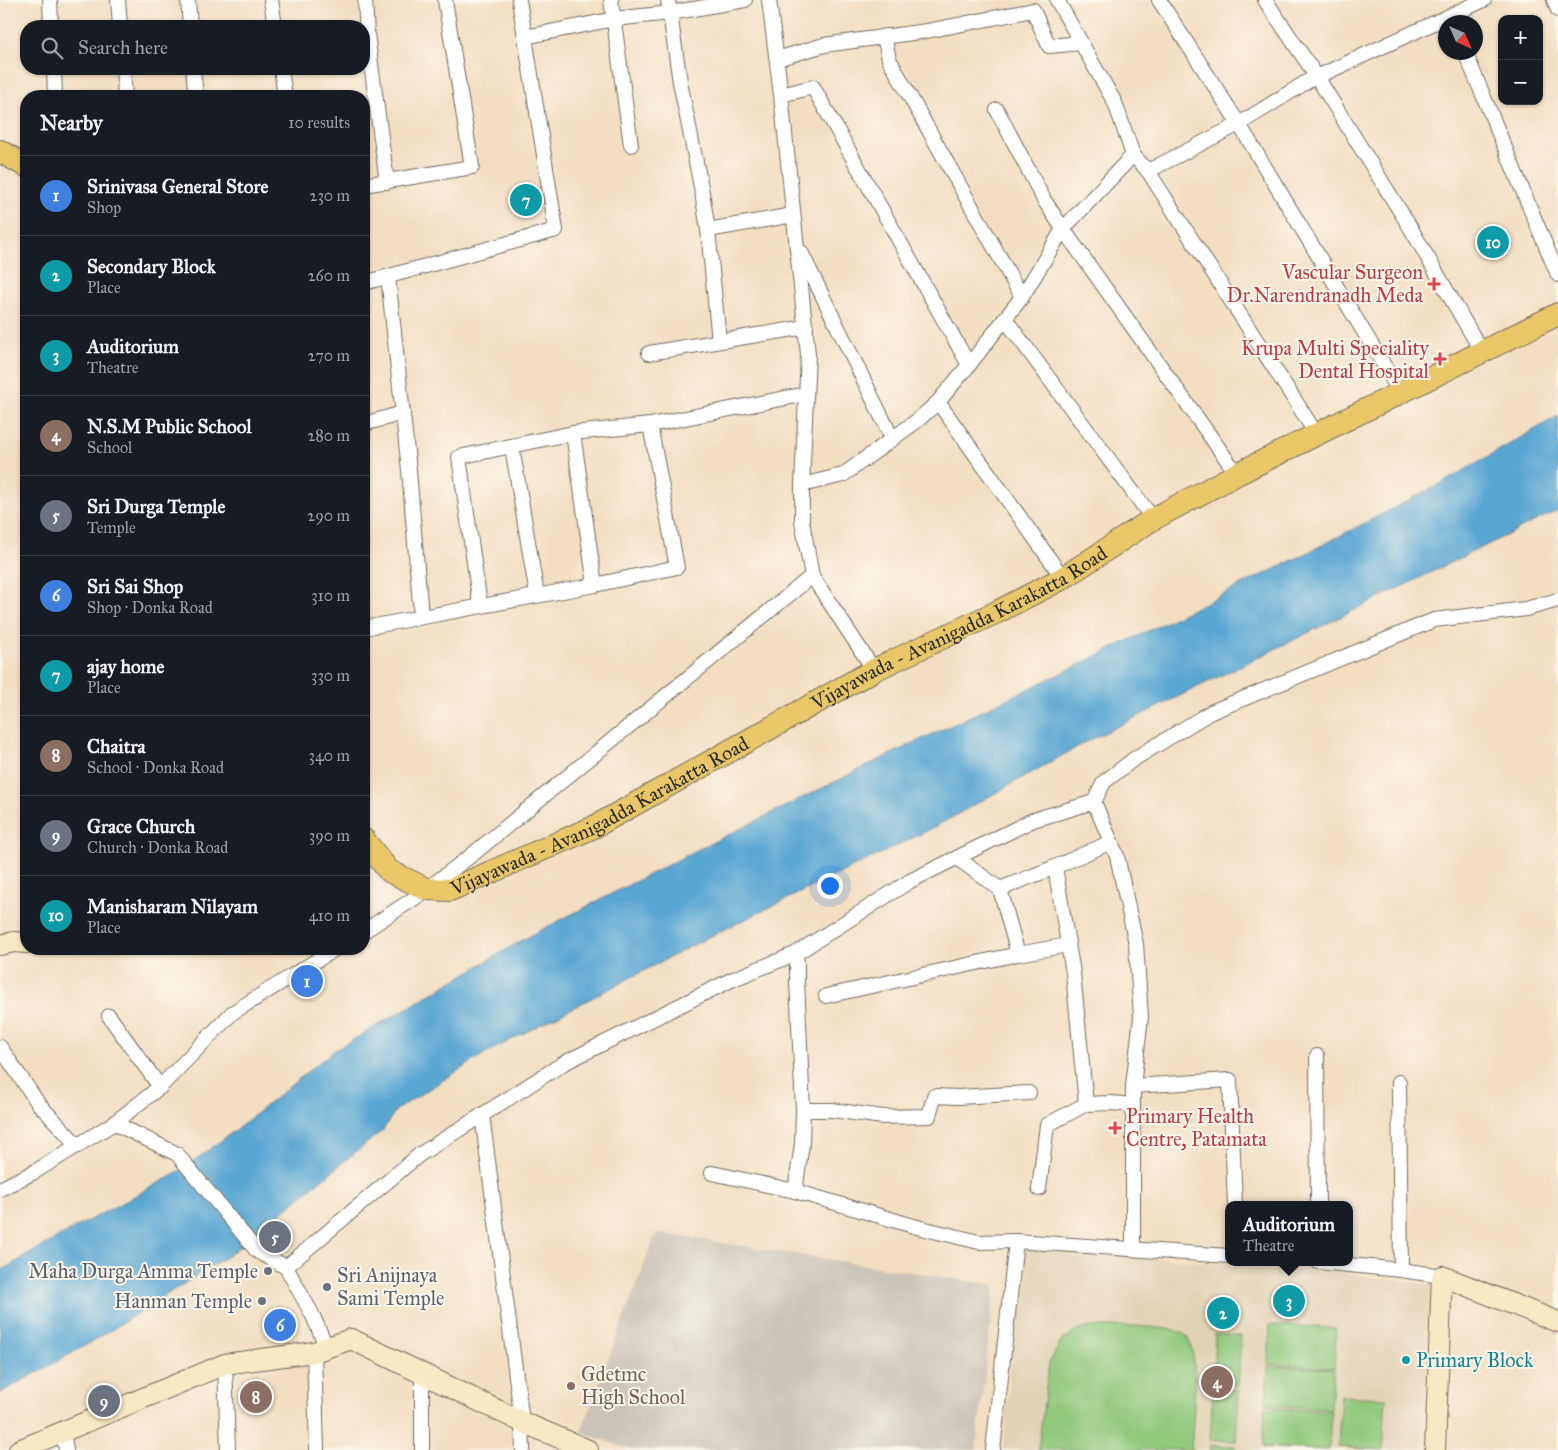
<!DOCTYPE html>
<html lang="en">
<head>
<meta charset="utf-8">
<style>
  body { margin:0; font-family:"IM FELL Great Primer",serif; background:#20242c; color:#f1f3f6 }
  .controls { position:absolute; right:15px; top:15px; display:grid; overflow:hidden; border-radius:10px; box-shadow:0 1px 4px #0004 }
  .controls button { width:45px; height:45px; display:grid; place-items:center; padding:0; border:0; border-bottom:1px solid #363941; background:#171b24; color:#f1f3f6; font:25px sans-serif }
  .compass { position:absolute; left:1438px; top:15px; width:45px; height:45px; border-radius:50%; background:#171b24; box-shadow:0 1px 4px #0004; rotate:135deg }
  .you { position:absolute; left:829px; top:885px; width:18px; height:18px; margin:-12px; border:4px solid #fff; border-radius:50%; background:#1a73e8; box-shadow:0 0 0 8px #1a73e833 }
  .badge { display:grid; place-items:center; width:32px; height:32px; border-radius:50%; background:#c8321e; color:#fff; font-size:16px; font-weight:700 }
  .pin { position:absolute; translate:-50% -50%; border:2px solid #fff; box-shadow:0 1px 5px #0006 }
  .popup { position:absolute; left:1225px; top:1201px; width:128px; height:65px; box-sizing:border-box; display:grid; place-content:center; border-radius:10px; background:#171b24; filter:drop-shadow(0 1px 4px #0005); font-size:16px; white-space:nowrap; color:#9ea1a6 }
  .popup b { font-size:19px; color:#f1f3f6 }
  .popup::after { content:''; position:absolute; left:50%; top:100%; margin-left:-10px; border:10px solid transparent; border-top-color:#171b24 }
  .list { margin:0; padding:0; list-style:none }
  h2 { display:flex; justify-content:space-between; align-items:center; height:65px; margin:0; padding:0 20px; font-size:21px }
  h2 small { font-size:16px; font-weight:400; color:#9ea1a6 }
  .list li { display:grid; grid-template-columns:32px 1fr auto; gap:15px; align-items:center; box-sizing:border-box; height:80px; padding:0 20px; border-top:1px solid #363941 }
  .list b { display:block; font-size:19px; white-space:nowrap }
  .list p { margin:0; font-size:16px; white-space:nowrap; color:#9ea1a6 }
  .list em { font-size:16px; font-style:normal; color:#9ea1a6 }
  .icon { flex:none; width:28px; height:28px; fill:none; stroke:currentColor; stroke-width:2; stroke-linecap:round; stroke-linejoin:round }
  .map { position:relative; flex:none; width:1558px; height:1450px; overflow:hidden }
  .search { position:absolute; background:#171b24; box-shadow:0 1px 4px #0004; left:20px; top:20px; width:350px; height:55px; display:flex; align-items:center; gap:12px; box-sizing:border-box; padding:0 18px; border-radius:20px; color:#9ea1a6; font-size:19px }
  .panel { position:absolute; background:#171b24; box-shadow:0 1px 4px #0004; left:20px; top:90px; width:350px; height:865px; border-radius:20px }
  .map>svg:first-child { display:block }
  .built { fill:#e2d2b4 }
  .industrial { fill:#cac3b8 }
  .green { fill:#90c87b; stroke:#5e7a53 }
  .water { fill:#59a6d2; stroke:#42687e }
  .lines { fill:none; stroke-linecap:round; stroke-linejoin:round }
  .street-casing { stroke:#716a60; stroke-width:16 }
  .secondary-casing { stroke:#716a60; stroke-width:22 }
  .primary-casing { stroke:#716a60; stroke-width:24 }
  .street { stroke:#fff; stroke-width:14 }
  .secondary { stroke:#f6e9c3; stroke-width:20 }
  .primary { stroke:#e9c769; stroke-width:22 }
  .health-dot { fill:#e0444e; stroke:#fbf7ec; stroke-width:2 }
  .worship-dot { fill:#6b7280; stroke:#fbf7ec; stroke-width:2 }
  .culture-dot { fill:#0f9aa8; stroke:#fbf7ec; stroke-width:2 }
  .education-dot { fill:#8d6e63; stroke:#fbf7ec; stroke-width:2 }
  .labels { text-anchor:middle; stroke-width:4; stroke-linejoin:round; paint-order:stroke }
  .health-label { font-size:20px; fill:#be3a42; stroke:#fbf7ec; text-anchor:end }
  .street-label { font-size:20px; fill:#2b2b2b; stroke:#fbf7ec }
  .worship-label { font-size:20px; fill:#5b616d; stroke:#fbf7ec; text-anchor:end }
  .culture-label { font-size:20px; fill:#0d838f; stroke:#fbf7ec; text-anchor:start }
  .education-label { font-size:20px; fill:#785e54; stroke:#fbf7ec; text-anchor:start }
</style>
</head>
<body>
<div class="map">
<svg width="1558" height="1450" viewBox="0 0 1558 1450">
  <rect width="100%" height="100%" fill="#fbf7ec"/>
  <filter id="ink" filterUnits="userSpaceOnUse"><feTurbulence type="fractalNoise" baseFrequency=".02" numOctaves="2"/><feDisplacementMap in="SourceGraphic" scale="10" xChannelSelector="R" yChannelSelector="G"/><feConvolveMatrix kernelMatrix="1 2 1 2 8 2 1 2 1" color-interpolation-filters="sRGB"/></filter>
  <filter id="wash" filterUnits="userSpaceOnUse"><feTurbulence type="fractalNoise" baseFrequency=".0096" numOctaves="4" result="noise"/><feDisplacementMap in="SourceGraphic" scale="20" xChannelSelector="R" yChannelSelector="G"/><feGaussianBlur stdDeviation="1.12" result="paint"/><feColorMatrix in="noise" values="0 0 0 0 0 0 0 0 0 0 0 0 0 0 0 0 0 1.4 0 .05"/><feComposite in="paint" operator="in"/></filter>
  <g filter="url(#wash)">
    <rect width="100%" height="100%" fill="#f3dec1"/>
    <path class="built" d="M1022 1248 1343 1273 1432 1285 1421 1450H1003Z"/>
    <path class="industrial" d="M656 1233 995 1285 976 1450H631L581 1432Z"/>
    <g class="green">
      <path d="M1270 1325 1336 1328 1334 1368 1268 1364Z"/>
      <path d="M1136 1326C1148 1327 1177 1328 1185 1335 1202 1350 1192 1428 1191 1450H1038L1049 1363 1061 1342 1074 1332 1091 1327Z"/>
      <path d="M1215 1334 1241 1336 1238 1386 1213 1385Z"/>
      <path d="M1268 1366 1334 1369 1331 1409 1266 1405Z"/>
      <path d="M1213 1389 1239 1390 1236 1441 1210 1440Z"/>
      <path d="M1341 1396 1386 1398 1383 1450 1338 1447Z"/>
      <path d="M1265 1408 1331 1411 1329 1450 1263 1447Z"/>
      <path d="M1210 1445 1235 1446V1450H1209Z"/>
    </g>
    <path class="water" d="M1558 416V510L1090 740 933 828 709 937 486 1053 396 1110 383 1130 229 1255 92 1342 0 1393V1271L71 1230 177 1173 237 1129 332 1052 533 934 695 851 901 749 1068 670 1299 557 1444 482Z"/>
  </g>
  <g filter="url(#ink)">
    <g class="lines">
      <defs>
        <g id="street">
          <path d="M50 0 51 26"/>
          <path d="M118 0 120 26"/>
          <path d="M188 0 190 26"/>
          <path d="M271 0 275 26"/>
          <path d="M365 0 367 34 387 182"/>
          <path d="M611 0 631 145"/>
          <path d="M668 0 680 82 702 192 708 230 719 341"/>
          <path d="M769 0 781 95 808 354 802 485V521L812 576 874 670"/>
          <path d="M1057 0 1115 103 1133 155"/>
          <path d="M1159 0 1239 124 1400 392"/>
          <path d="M1265 0 1317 77 1410 227 1482 352"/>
          <path d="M1554 0 1558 10"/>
          <path d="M884 36 889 59 1022 297"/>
          <path d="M525 37 614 19 670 13 745 0"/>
          <path d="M1465 52 1558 275"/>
          <path d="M777 59 824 45 927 31 1033 10 1049 46 1081 43"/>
          <path d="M54 69 55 96"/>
          <path d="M123 69 125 96"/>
          <path d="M193 69 196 96"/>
          <path d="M281 69 285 96"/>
          <path d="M781 95 813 87 969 365"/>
          <path d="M997 110 1044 200 1063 229 1133 155 1148 171 1239 124 1308 81 1484 0"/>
          <path d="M1148 171 1317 435"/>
          <path d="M364 185 472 167 445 0"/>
          <path d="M708 230 793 215"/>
          <path d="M801 252 892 438"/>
          <path d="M388 277 409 470 421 616"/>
          <path d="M364 283 556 230 519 0"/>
          <path d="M1005 319 1153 519"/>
          <path d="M649 353 806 327"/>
          <path d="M938 402 1063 578"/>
          <path d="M364 424 403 413"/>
          <path d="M573 433 595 585"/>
          <path d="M512 447 537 595"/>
          <path d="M802 485 843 475 918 420 938 402 969 365 1022 297 1063 229 1237 474"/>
          <path d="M480 605 459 457 573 433 650 425 806 394"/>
          <path d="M364 628 595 585 677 567 650 425"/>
          <path d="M1094 802 1117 856 1136 944 1141 1017 1133 1086V1249"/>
          <path d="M957 858 1000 889"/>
          <path d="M1055 867 1073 973 1086 1104"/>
          <path d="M364 931 415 898 473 854 812 576"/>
          <path d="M335 949 232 1013 160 1087 114 1123 177 1154 257 1251 286 1267 419 1155 564 1063 731 980 795 954 910 881 1033 820 1094 802 1104 782 1134 759 1211 712 1434 620 1526 609 1558 600"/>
          <path d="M795 954 797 963V981L803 1110 802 1144 795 1191"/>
          <path d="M1018 954 1000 889 1055 867 1111 842"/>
          <path d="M826 996 1018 954 1068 945"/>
          <path d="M109 1016 160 1087"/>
          <path d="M0 1047 38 1103 78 1146"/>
          <path d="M1317 1056 1318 1205"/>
          <path d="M1399 1082 1401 1270"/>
          <path d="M1133 1086 1230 1080 1235 1205"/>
          <path d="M803 1110H832L883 1117 929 1116 934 1096 958 1097 1029 1093"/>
          <path d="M482 1115 522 1422 523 1450"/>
          <path d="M712 1173 795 1191 917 1227 979 1242 1016 1241 1229 1256"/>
          <path d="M0 1189 36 1171 114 1123"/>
          <path d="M1039 1189 1047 1125 1086 1104 1111 1103 1133 1105"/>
          <path d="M1318 1262 1401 1270 1442 1276"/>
          <path d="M286 1267 312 1314 327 1348"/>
          <path d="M314 1352 317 1450"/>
          <path d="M225 1364 228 1450"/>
          <path d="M422 1373V1450"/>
          <path d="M63 1432 66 1450"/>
          <path d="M993 1450 1016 1241"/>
        </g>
        <g id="secondary">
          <path d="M0 945 14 942 26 943"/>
          <path d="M19 1450 225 1364 314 1352 351 1339 522 1422 588 1450"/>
          <path d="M1435 1450 1442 1276 1558 1322"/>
        </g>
        <g id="primary">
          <path d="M0 151 26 166"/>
          <path id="s1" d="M364 840 389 871 426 889 450 890 594 827 874 670 997 612 1063 578 1153 519 1237 474 1558 314"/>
        </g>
      </defs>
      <use href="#street" class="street-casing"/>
      <use href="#secondary" class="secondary-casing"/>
      <use href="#primary" class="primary-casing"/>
      <use href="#street" class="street"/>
      <use href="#secondary" class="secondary"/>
      <use href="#primary" class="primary"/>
    </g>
  </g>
  <g class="health-dot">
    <path d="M1431.5 276.5h5v5h5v5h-5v5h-5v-5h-5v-5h5z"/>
    <path d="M1437.5 351.5h5v5h5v5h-5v5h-5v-5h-5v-5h5z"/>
    <path d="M1112.5 1120.5h5v5h5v5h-5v5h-5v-5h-5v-5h5z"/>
  </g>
  <g class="worship-dot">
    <circle cx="268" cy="1271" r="5"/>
    <circle cx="327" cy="1287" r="5"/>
    <circle cx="262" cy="1301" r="5"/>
  </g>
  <circle class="culture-dot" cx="1406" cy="1360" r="5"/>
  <circle class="education-dot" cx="571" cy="1386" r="5"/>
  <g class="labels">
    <g class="health-label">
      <text x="1423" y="279">Vascular Surgeon<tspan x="1423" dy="23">Dr.Narendranadh Meda</tspan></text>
      <text x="1429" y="355">Krupa Multi Speciality<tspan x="1429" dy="23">Dental Hospital</tspan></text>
      <text x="1126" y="1123" text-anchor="start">Primary Health<tspan x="1126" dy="23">Centre, Patamata</tspan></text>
    </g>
    <g class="street-label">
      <text dy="7" stroke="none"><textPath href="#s1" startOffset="678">Vijayawada - Avanigadda Karakatta Road</textPath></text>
      <text dy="7" stroke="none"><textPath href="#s1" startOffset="272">Vijayawada - Avanigadda Karakatta Road</textPath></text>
    </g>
    <g class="worship-label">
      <text x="258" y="1278">Maha Durga Amma Temple</text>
      <text x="337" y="1282" text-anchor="start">Sri Anijnaya<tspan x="337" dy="23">Sami Temple</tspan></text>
      <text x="252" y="1308">Hanman Temple</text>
    </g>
    <g class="culture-label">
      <text x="1416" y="1367">Primary Block</text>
    </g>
    <g class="education-label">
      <text x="581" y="1381">Gdetmc<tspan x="581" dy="23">High School</tspan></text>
    </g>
  </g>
</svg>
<div class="controls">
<button>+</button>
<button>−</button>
</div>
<svg class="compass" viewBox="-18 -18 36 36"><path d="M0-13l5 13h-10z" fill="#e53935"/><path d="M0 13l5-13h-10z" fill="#9ea1a6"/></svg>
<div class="you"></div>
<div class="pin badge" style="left:307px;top:981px;background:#3f7fe0">1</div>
<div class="pin badge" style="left:1223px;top:1313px;background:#0f9aa8">2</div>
<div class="pin badge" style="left:1289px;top:1301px;background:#0f9aa8">3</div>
<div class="popup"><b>Auditorium</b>Theatre</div>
<div class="pin badge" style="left:1217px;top:1382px;background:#8d6e63">4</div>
<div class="pin badge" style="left:275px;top:1237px;background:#6b7280">5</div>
<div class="pin badge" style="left:280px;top:1325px;background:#3f7fe0">6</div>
<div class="pin badge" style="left:526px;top:200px;background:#0f9aa8">7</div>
<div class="pin badge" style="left:256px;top:1397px;background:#8d6e63">8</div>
<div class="pin badge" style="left:104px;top:1401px;background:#6b7280">9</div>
<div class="pin badge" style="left:1493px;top:242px;background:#0f9aa8">10</div>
<div class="search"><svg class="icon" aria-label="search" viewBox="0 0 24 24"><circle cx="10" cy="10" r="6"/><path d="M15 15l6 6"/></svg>Search here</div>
<section class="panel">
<h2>Nearby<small>10 results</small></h2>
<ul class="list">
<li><span class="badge" style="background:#3f7fe0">1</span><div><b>Srinivasa General Store</b><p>Shop</p></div><em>230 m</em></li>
<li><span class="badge" style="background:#0f9aa8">2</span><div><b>Secondary Block</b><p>Place</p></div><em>260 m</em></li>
<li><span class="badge" style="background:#0f9aa8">3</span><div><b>Auditorium</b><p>Theatre</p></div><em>270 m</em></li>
<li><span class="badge" style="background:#8d6e63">4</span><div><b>N.S.M Public School</b><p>School</p></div><em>280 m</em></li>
<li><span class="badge" style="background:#6b7280">5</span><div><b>Sri Durga Temple</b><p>Temple</p></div><em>290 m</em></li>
<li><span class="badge" style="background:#3f7fe0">6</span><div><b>Sri Sai Shop</b><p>Shop · Donka Road</p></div><em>310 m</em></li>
<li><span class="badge" style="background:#0f9aa8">7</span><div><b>ajay home</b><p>Place</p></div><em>330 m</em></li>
<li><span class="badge" style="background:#8d6e63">8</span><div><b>Chaitra</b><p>School · Donka Road</p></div><em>340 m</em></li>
<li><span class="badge" style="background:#6b7280">9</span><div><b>Grace Church</b><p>Church · Donka Road</p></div><em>390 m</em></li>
<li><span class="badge" style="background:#0f9aa8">10</span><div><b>Manisharam Nilayam</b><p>Place</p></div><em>410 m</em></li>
</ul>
</section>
</div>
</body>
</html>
